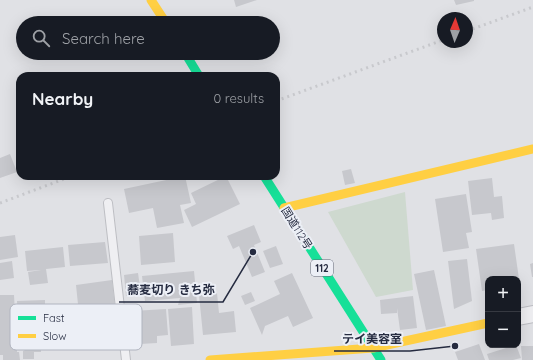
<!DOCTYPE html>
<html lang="en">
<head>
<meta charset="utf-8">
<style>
  body { margin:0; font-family:Quicksand,"Noto Sans JP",sans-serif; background:#242831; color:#f1f3f6 }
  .controls { position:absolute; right:12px; bottom:12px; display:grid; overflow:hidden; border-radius:8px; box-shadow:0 4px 16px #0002 }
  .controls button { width:36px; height:36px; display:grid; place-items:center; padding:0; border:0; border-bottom:1px solid #363941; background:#171b24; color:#f1f3f6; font:20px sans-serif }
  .compass { position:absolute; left:437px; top:12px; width:36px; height:36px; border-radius:50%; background:#171b24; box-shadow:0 4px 16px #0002; rotate:2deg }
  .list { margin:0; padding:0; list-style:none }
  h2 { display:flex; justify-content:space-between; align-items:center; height:52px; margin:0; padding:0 16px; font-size:17px }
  h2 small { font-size:13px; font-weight:400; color:#9ea1a6 }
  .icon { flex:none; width:22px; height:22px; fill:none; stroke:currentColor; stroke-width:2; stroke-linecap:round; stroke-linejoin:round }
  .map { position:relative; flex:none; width:533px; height:360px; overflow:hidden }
  .search { position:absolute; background:#171b24; box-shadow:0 4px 16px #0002; left:16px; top:16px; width:264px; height:44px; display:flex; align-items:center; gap:10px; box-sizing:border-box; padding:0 14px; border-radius:22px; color:#9ea1a6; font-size:15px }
  .panel { position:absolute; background:#171b24; box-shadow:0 4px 16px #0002; left:16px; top:72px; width:264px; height:108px; border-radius:12px }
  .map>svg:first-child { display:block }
  .green { fill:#ced9cf }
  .building { fill:#c7c8cd }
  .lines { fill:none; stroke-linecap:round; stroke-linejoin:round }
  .lane-casing { stroke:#bdbec3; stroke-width:10 }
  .street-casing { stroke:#bdbec3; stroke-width:18 }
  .lane { stroke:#efeff2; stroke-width:8 }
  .street { stroke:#efeff2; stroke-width:16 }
  .fast { stroke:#16e098; stroke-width:9 }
  .slow { stroke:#ffcf43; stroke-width:9 }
  .rail { stroke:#c8c9cd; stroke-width:3; stroke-dasharray:2 4; stroke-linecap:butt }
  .labels { text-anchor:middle; stroke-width:4; stroke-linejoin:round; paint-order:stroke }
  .shield { fill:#eceff6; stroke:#616677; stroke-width:1 }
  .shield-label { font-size:10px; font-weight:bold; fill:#252b40 }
  .street-label { font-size:11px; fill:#252b40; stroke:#eceff6 }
  .key { fill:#eceff6; stroke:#b0b4bf; stroke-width:1 }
  .key-label { font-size:11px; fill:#252b40 }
  .leader { fill:none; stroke:#252b40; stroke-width:1.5 }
  .callout-dot { fill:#252b40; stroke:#eceff6; stroke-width:1.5 }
  .callout-label { font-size:12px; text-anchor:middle; font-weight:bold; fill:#252b40; stroke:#eceff6; stroke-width:4; stroke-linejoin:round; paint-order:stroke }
</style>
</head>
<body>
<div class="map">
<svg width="533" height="360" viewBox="0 0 533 360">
  <rect width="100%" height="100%" fill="#e0e1e5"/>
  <path class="green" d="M405 192 413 290 376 297 328 212Z"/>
  <g class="building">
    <path d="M234 0H257L236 7Z"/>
    <path d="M454 0H474V1L456 5Z"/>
    <path d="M10 154 17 172 0 178V158Z"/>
    <path d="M351 169 355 183 345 185 342 171Z"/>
    <path d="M185 176 191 203 180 205 184 223 157 228 153 208 129 213 124 189Z"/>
    <path d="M226 176 240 204 192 227 184 210 196 204 191 193Z"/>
    <path d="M492 178 494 197 502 196 504 218 492 220 491 213 472 215 468 181Z"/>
    <path d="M466 194 472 232 466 233 469 248 443 252 435 199Z"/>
    <path d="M254 225 261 242 254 245 265 272 252 277 239 246 233 249 227 236Z"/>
    <path d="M173 233 175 262 141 265 139 236Z"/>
    <path d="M15 235 18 257 0 260V237Z"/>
    <path d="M105 242 108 263 70 266 68 245Z"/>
    <path d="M514 244 519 279H488V290L482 291 476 249Z"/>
    <path d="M276 246 283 264 270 268 263 251Z"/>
    <path d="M63 247 65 267 46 269 48 283 30 285 28 272 41 270 27 271 25 251Z"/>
    <path d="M467 259 472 301 454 309 448 261Z"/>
    <path d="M12 261 14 278 0 280V263Z"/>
    <path d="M533 263V277H532L530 264Z"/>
    <path d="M434 270 446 326 426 330 414 274Z"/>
    <path d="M194 271 197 303 178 305 180 298 145 301 142 276Z"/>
    <path d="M138 273 141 294 126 296 124 275Z"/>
    <path d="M292 273 313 318 293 327 288 316 265 326 262 335 250 308 280 294 274 281Z"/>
    <path d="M112 280 115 306 100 308 101 312 79 314 76 285Z"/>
    <path d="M251 292 255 301 245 305 241 296Z"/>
    <path d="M217 293 219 313 234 311 236 332 203 335 199 295Z"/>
    <path d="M0 295H14L17 352H19L20 360H3V355H0Z"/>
    <path d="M413 296 417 328 400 330 397 308V313L381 314 380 300Z"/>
    <path d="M45 300V322H37V337H40L41 352H34V359H23V351L25 350V341H21V328H18L17 301Z"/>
    <path d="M192 307 194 344 171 346 168 309Z"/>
    <path d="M166 309 168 335 157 336V343L140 344V333L135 334 133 311Z"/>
    <path d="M479 344 485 360H458L455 352Z"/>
    <path d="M516 345 521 358 513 360H489L487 354Z"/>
    <path d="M521 346H533V360H522Z"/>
  </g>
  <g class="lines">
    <defs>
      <path id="lane" d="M108 203 126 360"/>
      <path id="street" d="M518 317 533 314"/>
    </defs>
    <use href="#lane" class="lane-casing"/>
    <use href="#street" class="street-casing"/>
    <use href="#lane" class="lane"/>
    <use href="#street" class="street"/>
    <g class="fast">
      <path d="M185 53 199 76"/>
      <path d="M264 176 381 360"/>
    </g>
    <g class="slow">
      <path d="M151 0 166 23"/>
      <path d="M284 208 533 149"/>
      <path d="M210 360 373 348 488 323"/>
    </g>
    <g class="rail">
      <path d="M467 31 533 7"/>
      <path d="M276 101 443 40"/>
      <path d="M0 203 72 176"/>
    </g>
  </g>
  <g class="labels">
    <rect class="shield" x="311" y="260" width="22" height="16" rx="3"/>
    <g class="shield-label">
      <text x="322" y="272">112</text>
    </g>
    <g class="street-label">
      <text transform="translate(297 228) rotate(58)" y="4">国道112号</text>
    </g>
  </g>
  <rect x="10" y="304" width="132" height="46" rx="6" class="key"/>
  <rect x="18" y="316" width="18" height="4" fill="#16e098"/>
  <rect x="18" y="334" width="18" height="4" fill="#ffcf43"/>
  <g class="key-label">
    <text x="43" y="322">Fast</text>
    <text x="43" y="340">Slow</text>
  </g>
  <path class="leader" d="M253 252L223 302H119M455 346L410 351H334"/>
  <g class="callout-dot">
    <circle cx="253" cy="252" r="4"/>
    <circle cx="455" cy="346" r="4"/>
  </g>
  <g class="callout-label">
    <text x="171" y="294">蕎麦切り きち弥</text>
    <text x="372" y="343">テイ美容室</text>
  </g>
</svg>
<div class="controls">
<button>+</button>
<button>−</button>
</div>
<svg class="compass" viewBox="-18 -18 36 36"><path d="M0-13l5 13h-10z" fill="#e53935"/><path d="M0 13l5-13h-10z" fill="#9ea1a6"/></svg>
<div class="search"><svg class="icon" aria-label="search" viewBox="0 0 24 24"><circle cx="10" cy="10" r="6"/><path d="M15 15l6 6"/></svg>Search here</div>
<section class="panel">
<h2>Nearby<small>0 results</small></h2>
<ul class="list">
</ul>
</section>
</div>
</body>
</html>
